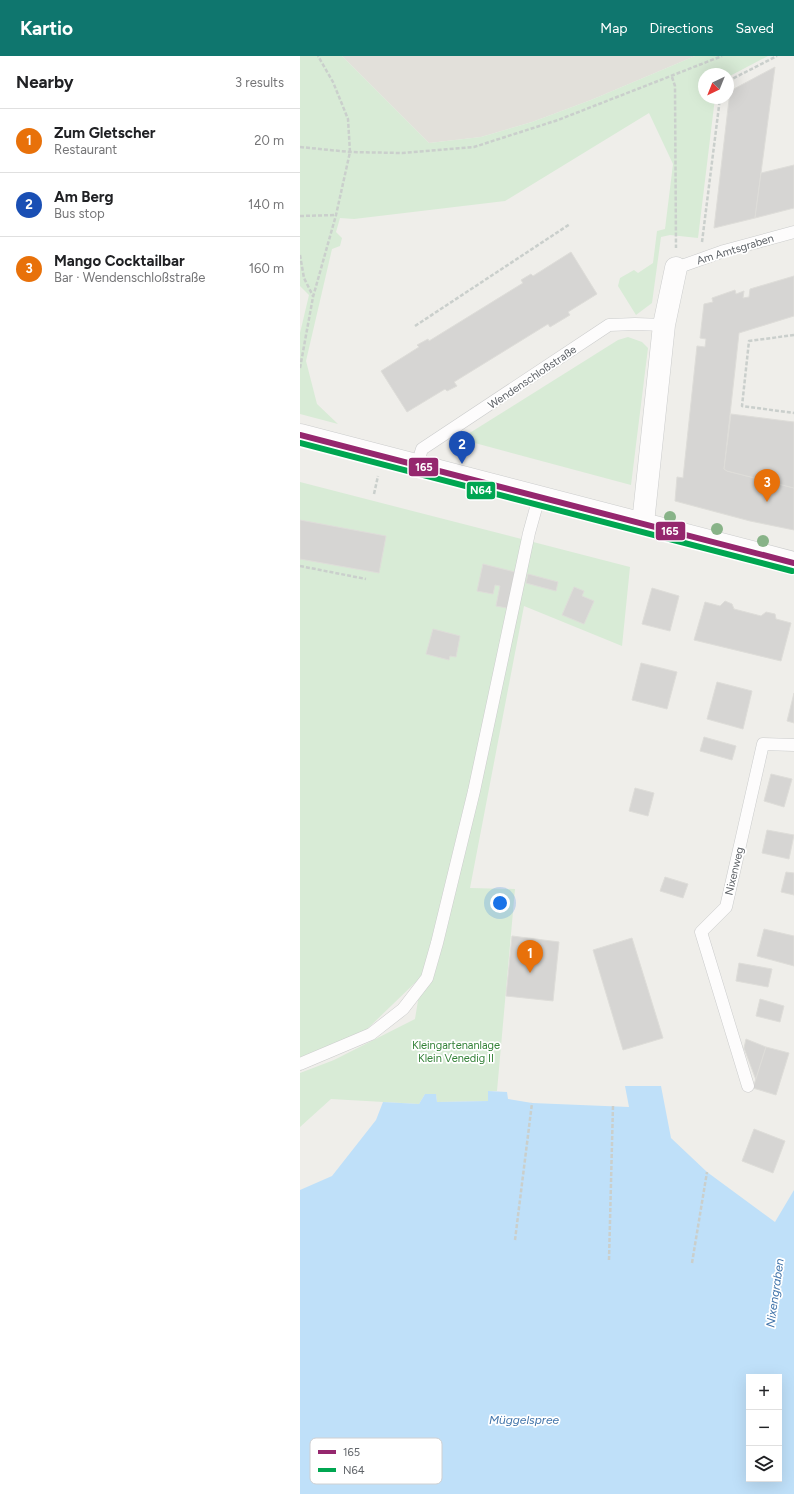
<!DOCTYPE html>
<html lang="en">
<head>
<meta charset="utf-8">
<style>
  body { margin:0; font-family:Figtree,sans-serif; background:#f6f6f6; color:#202124 }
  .controls { position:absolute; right:12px; bottom:12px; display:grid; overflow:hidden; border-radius:0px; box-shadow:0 4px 16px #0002 }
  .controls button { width:36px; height:36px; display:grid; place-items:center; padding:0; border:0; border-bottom:1px solid #e0e0e0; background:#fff; color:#202124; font:20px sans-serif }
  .compass { position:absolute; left:398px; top:12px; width:36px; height:36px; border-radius:50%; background:#fff; box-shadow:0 4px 16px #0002; rotate:223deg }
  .you { position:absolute; left:200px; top:847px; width:14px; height:14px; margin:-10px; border:3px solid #fff; border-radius:50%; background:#1a73e8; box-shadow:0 0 0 6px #1a73e833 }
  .badge { display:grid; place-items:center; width:26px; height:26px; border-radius:50%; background:#0f766e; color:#fff; font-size:13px; font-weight:700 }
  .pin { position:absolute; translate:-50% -33px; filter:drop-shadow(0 1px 2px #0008) }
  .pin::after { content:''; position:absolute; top:21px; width:14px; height:12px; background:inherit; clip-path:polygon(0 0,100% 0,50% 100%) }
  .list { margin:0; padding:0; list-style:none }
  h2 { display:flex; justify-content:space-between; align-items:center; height:52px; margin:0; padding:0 16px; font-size:17px }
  h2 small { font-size:13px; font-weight:400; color:#757577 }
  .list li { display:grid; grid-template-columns:26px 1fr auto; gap:12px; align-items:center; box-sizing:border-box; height:64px; padding:0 16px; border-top:1px solid #e0e0e0 }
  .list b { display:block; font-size:15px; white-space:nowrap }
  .list p { margin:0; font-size:13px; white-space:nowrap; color:#757577 }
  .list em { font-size:13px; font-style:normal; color:#757577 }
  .icon { flex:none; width:22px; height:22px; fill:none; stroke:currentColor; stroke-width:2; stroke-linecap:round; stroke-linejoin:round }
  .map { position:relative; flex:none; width:494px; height:1438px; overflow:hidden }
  header { display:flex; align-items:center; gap:24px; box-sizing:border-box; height:56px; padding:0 20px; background:#0f766e; color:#fff }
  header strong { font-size:19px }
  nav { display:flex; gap:22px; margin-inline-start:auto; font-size:14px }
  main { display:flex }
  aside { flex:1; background:#fff }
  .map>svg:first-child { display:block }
  .education { fill:#e2e0da }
  .green { fill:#d8ebd6 }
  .water { fill:#bfe0f9; fill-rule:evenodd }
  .building { fill:#d6d5d3; stroke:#deddd9 }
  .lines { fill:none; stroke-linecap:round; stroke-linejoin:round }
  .service-casing { stroke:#cbcccc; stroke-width:13 }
  .minor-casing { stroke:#cbcccc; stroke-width:23 }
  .tertiary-casing { stroke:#cbcccc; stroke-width:23 }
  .path { stroke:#cacfcc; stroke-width:2.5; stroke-dasharray:4 2; stroke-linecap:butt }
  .service { stroke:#fdfcfc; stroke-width:12 }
  .minor { stroke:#fdfcfc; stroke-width:22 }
  .tertiary { stroke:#fdfcfc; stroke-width:22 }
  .bus-1-casing { stroke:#fff; stroke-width:9 }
  .bus-2-casing { stroke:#fff; stroke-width:9 }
  .bus-1 { stroke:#95276e; stroke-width:6 }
  .bus-2 { stroke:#00a651; stroke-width:6 }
  .tree { fill:#88b388 }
  .labels { text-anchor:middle; stroke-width:3.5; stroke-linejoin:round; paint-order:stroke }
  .street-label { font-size:11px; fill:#5f6368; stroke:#fff }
  .park-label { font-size:11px; fill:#348238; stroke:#fff }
  .water-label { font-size:12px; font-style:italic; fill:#4174aa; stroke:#fff }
  .key { fill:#fff; stroke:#cfd0d2; stroke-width:1 }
  .key-label { font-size:11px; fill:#5f6368 }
  .line-badge { stroke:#fff; stroke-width:1.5 }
  .badge-label { font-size:11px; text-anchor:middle; font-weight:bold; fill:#fff }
</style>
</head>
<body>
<header>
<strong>Kartio</strong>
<nav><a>Map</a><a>Directions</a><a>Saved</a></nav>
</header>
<main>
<aside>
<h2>Nearby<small>3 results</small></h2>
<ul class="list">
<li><span class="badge" style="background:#e8710a">1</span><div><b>Zum Gletscher</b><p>Restaurant</p></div><em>20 m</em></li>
<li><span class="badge" style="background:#1a4fb4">2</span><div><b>Am Berg</b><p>Bus stop</p></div><em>140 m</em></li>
<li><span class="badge" style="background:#e8710a">3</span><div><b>Mango Cocktailbar</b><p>Bar · Wendenschloßstraße</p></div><em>160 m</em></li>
</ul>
</aside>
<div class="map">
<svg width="494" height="1438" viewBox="0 0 494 1438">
  <rect width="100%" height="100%" fill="#efeeea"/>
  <path class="education" d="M42 0H395L291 44 232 66 181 81 129 87Z"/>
  <g class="green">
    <path d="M0 0H42L129 87 181 81 232 66 291 44 395 0H468L428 21V18H404V42H415L398 182 370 179 361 181 352 247 336 259 318 230 320 222 334 214 338 217 353 207 357 175 365 173 373 108 349 57 205 145 54 163 40 162 36 176 42 182 40 190 32 193 6 305 17 348 38 368 0 358V277L9 239 0 230Z"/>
    <path d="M328 281 342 286 348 292 331 429 160 383 318 284Z"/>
    <path d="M0 426 330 511 322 590 224 550 170 832 215 833 197 1035H188V1045L137 1046 136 1038H125L119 1048 31 1043 0 1071V1017L34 1004 115 963 122 920 61 979 0 1002Z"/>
  </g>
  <path class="water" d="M325 1030H361L371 1082 407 1116 475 1166 494 1134V1438H0V1134L32 1120 76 1064 83 1046 119 1048 125 1038H136L137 1046 188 1045V1035L207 1036 208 1043 232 1047 329 1051ZM449 1321H479V1423H449Z"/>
  <g class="building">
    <path d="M475 11 455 162 414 172 430 35Z"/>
    <path d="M494 109V152L455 162 461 117Z"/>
    <path d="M271 196 297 238 268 256 270 259 250 271 248 268 154 326 157 330 147 335 145 333 107 356 81 315 119 291 117 289 128 283 129 285 223 227 221 224 231 218 233 220Z"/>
    <path d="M494 220V260L439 277 424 413 427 415 494 432V474L450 465 375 445 377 421 383 422 397 290 405 291 406 283 400 282 404 248 413 246 412 242 435 234 436 238 444 235 443 242 449 241 450 233Z"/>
    <path d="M431 358 494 366V432L427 415 424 413Z"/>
    <path d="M0 464 86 480 79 517 0 503Z"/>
    <path d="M183 508 215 516 207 552 196 550 200 530 195 529 193 538 177 535Z"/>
    <path d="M228 518 258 526 256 535 226 527Z"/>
    <path d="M274 531 284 535 282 540 294 545 284 568 262 559Z"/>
    <path d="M352 532 379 540 370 575 342 568Z"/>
    <path d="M425 545 432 548 434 553 461 560 466 556 475 558 476 563 491 567 481 605 394 584 405 546 420 550Z"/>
    <path d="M133 573 160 580 156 601 150 600 149 604 126 598Z"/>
    <path d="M341 607 377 616 367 653 332 644Z"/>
    <path d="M417 626 452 635 443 673 407 663Z"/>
    <path d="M494 637V667L487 665Z"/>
    <path d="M404 681 436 690 432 704 400 695Z"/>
    <path d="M471 718 492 723 484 751 464 745Z"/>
    <path d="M335 732 354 737 348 760 329 755Z"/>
    <path d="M467 774 494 779 489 803 462 797Z"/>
    <path d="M486 816 494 817V839L481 836Z"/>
    <path d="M365 821 388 828 383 842 360 835Z"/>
    <path d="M464 873 494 880V910L457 900Z"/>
    <path d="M212 880 259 886 253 945 206 940Z"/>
    <path d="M332 882 363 982 323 994 293 894Z"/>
    <path d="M439 907 472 913 468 931 436 925Z"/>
    <path d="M460 943 484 950 480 966 456 960Z"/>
    <path d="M446 983 466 991 456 1024 444 992Z"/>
    <path d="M466 991 489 997 476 1039 453 1032Z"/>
    <path d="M454 1073 485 1085 473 1117 442 1105Z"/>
  </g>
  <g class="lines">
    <defs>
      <g id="service">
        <path d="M376 212 424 195 494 176"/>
        <path d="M117 409 122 393 309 269 335 268 364 269"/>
        <path d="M0 1008 71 978 103 953 127 922 137 887 174 735 229 477 239 441"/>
        <path d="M448 1030 401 876 426 851 463 688 494 689"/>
      </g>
      <path id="minor" d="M343 467 364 269 376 212"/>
      <path id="tertiary" d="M0 379 494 507"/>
    </defs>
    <use href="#service" class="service-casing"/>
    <use href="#minor" class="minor-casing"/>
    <use href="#tertiary" class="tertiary-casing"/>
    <g class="path">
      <path d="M372 21 375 30 376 192"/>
      <path d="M428 25 477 0"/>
      <path d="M0 91 50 96 102 97 174 91 258 64 422 0"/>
      <path d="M0 160 36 159"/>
      <path d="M402 186 420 42"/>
      <path d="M0 199 4 222 13 240"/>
      <path d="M115 270 270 168"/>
      <path d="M494 279 449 285 442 350 494 357"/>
      <path d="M0 312 13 241 36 159 50 96 48 63 33 26 18 0"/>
      <path d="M74 438 78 420"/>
      <path d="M0 510 66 523"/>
      <path d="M215 1184 232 1047"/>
      <path d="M309 1204 313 1049"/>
      <path d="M392 1207 407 1116"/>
    </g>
    <use href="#service" class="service"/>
    <use href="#minor" class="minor"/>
    <use href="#tertiary" class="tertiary"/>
    <defs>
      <path id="bus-1" d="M0 379 494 507"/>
      <path id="bus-2" d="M0 387 492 515"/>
    </defs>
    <use href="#bus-1" class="bus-1-casing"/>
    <use href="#bus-2" class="bus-2-casing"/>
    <use href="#bus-1" class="bus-1"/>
    <use href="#bus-2" class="bus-2"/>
  </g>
  <g class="tree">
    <circle cx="370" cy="461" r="6"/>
    <circle cx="417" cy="473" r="6"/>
    <circle cx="463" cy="485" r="6"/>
  </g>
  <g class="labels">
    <g class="street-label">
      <text transform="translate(435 193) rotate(-17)" y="4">Am Amtsgraben</text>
      <text transform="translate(232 321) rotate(-34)" y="4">Wendenschloßstraße</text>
      <text transform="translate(434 815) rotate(-77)" y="4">Nixenweg</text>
    </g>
    <g class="park-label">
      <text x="156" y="993">Kleingartenanlage<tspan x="156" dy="13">Klein Venedig II</tspan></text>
    </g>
    <g class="water-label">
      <text transform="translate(475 1237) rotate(-82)" y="4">Nixengraben</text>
      <text x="224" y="1368">Müggelspree</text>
    </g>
  </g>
  <rect x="10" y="1382" width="132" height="46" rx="6" class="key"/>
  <rect x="18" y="1394" width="18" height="4" fill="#95276e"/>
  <rect x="18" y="1412" width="18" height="4" fill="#00a651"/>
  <g class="key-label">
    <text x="43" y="1400">165</text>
    <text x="43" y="1418">N64</text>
  </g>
  <g class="line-badge">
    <rect x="108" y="401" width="31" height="20" rx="4" fill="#95276e"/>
    <rect x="166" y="425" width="30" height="19" rx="4" fill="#00a651"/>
    <rect x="355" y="465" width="31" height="20" rx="4" fill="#95276e"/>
  </g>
  <g class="badge-label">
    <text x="124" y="415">165</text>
    <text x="181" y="438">N64</text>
    <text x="370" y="479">165</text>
  </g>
</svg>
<div class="controls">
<button>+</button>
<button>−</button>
<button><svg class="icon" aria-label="layers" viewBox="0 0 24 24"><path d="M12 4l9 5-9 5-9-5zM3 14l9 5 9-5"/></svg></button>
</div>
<svg class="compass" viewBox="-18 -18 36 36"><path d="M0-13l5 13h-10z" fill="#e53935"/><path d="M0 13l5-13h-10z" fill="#757577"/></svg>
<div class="you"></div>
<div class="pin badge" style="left:230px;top:917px;background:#e8710a">1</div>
<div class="pin badge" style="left:162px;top:408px;background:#1a4fb4">2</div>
<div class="pin badge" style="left:467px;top:446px;background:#e8710a">3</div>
</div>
</main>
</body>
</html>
